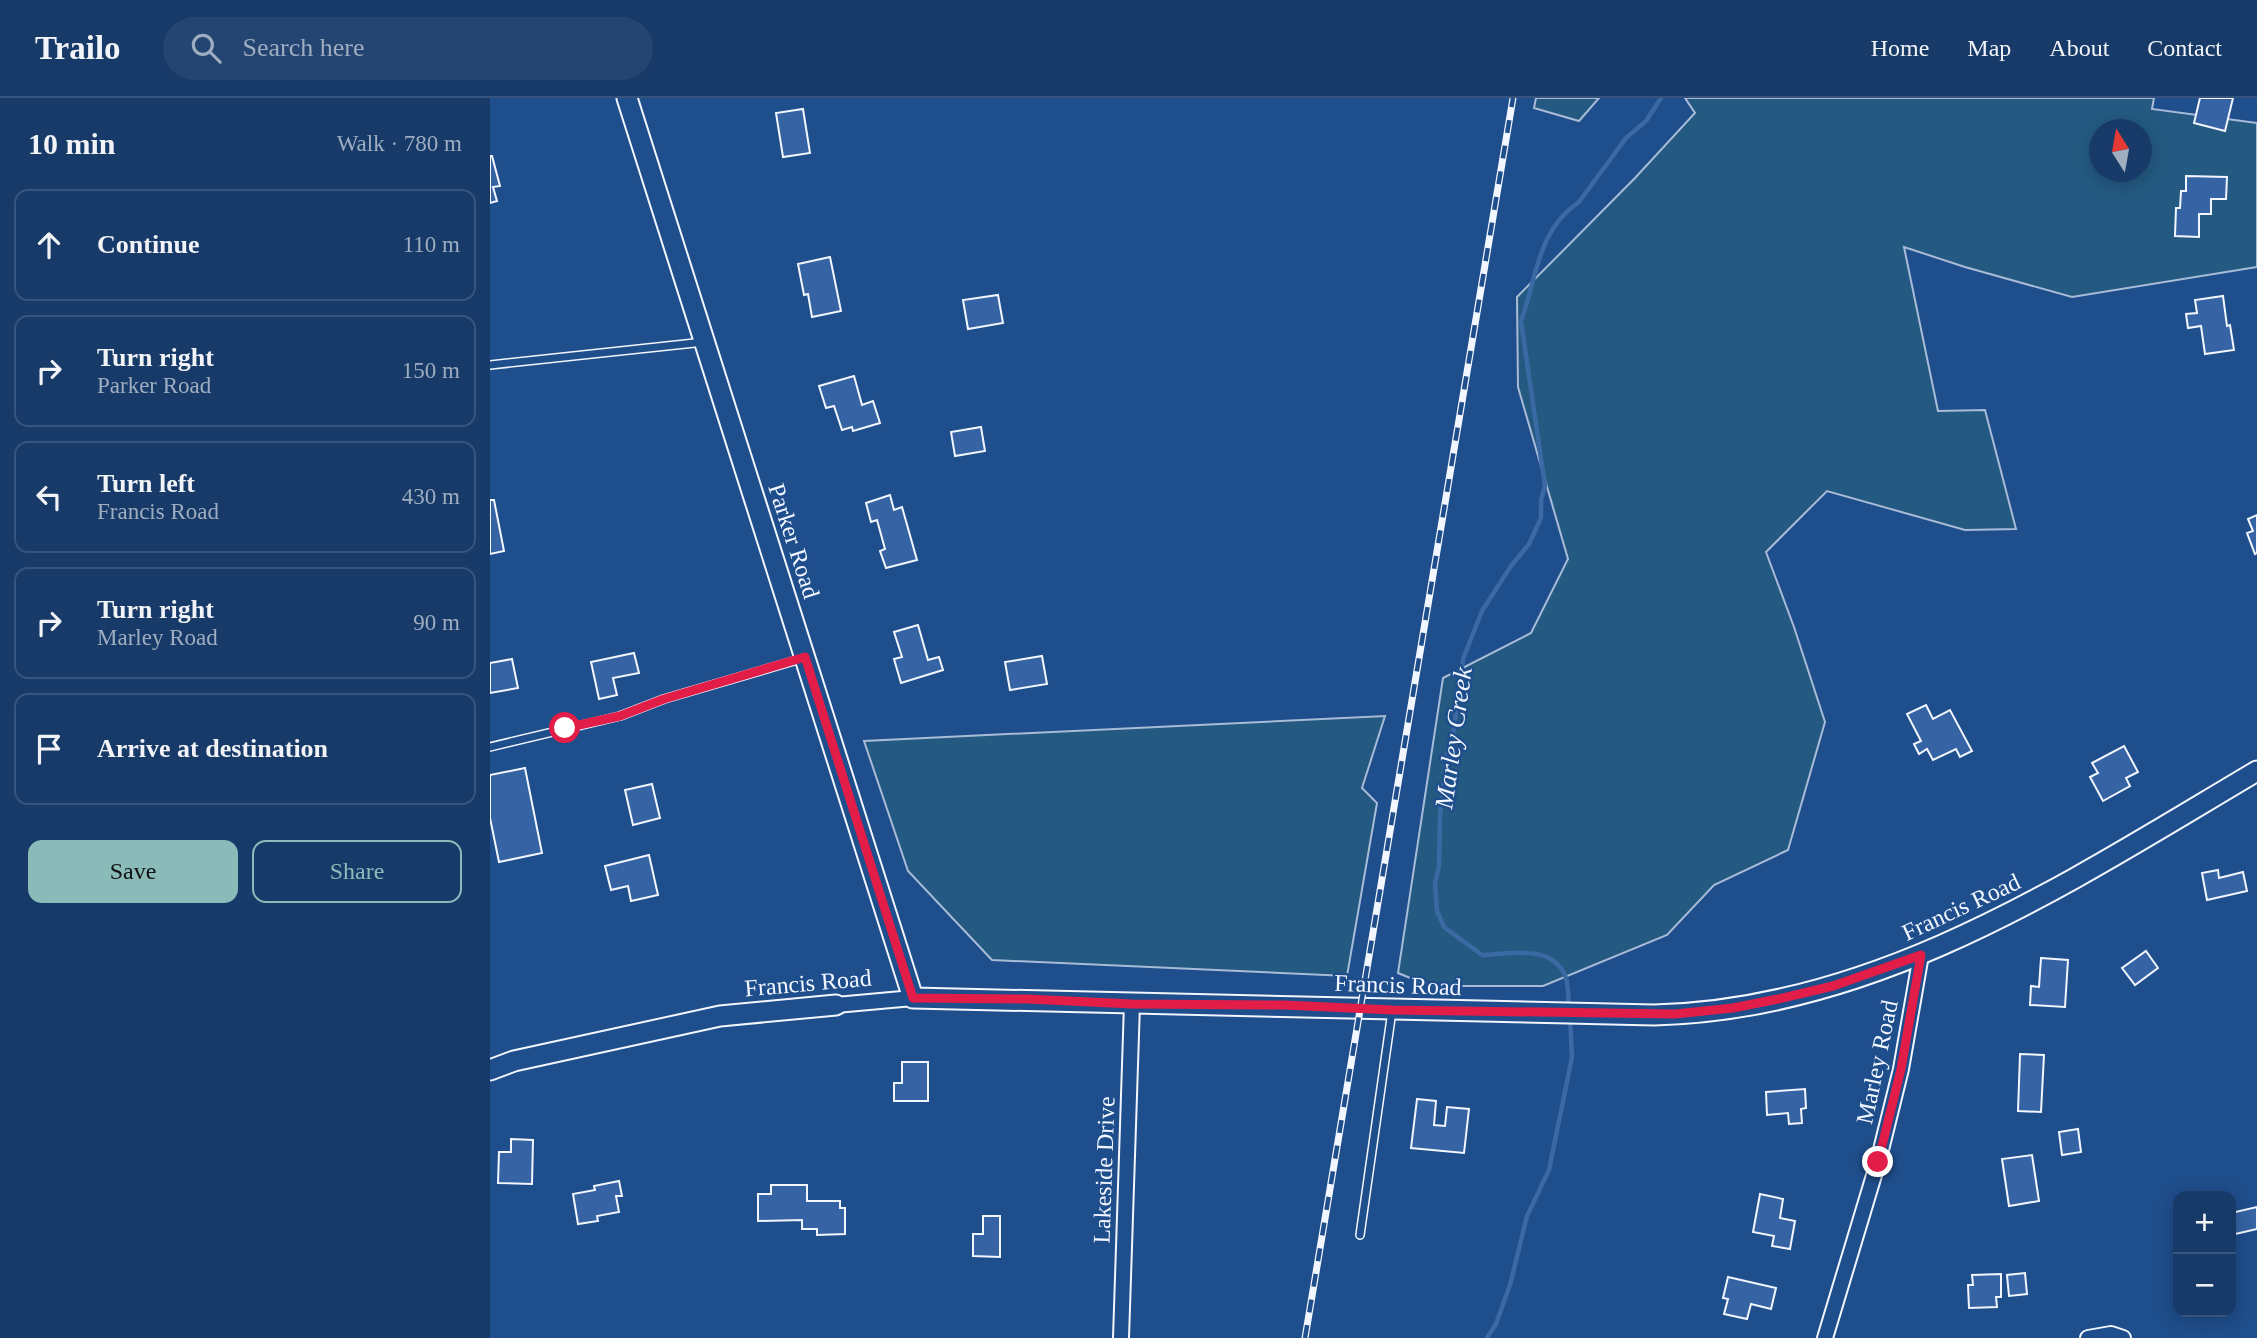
<!DOCTYPE html>
<html lang="en">
<head>
<meta charset="utf-8">
<style>
  body { margin:0; font-family:"Times New Roman",serif; background:#244571; color:#f1f3f6 }
  .controls { position:absolute; right:21px; bottom:21px; display:grid; overflow:hidden; border-radius:14px; box-shadow:0 4px 18px #0003 }
  .controls button { width:63px; height:63px; display:grid; place-items:center; padding:0; border:0; border-bottom:2px solid #36547d; background:#173a69; color:#f1f3f6; font:35px sans-serif }
  .compass { position:absolute; left:1599px; top:21px; width:63px; height:63px; border-radius:50%; background:#173a69; box-shadow:0 4px 18px #0003; rotate:349deg }
  .stop { position:absolute; width:21px; height:21px; margin:-16px; border:5px solid #e11d48; border-radius:50%; background:#fff }
  .stop.end { background:#e11d48; border-color:#fff; box-shadow:0 2px 7px #0008 }
  .list { margin:0; padding:0; list-style:none }
  h2 { display:flex; justify-content:space-between; align-items:center; height:91px; margin:0; padding:0 28px; font-size:30px }
  h2 small { font-size:23px; font-weight:400; color:#9eadc0 }
  .list li { display:grid; grid-template-columns:46px 1fr auto; gap:21px; align-items:center; box-sizing:border-box; height:112px; margin:0 14px 14px; padding:0 14px; border:2px solid #36547d; border-radius:14px }
  .list b { display:block; font-size:26px; white-space:nowrap }
  .list p { margin:0; font-size:23px; white-space:nowrap; color:#9eadc0 }
  .list em { font-size:23px; font-style:normal; color:#9eadc0 }
  .actions { display:flex; gap:14px; padding:21px 28px }
  .actions a { flex:1; padding:16px 0; border:2px solid #8bbbb9; border-radius:14px; text-align:center; font-size:24px; color:#8bbbb9 }
  .actions .main { background:#8bbbb9; color:#111 }
  .icon { flex:none; width:38px; height:38px; fill:none; stroke:currentColor; stroke-width:2; stroke-linecap:round; stroke-linejoin:round }
  .map { position:relative; flex:none; width:1767px; height:1240px; overflow:hidden }
  header { display:flex; align-items:center; gap:42px; box-sizing:border-box; height:98px; padding:0 35px; background:#173a69; border-bottom:2px solid #36547d }
  header strong { font-size:33px }
  nav { display:flex; gap:38px; margin-inline-start:auto; font-size:24px }
  .search { width:490px; height:63px; background:#244571; display:flex; align-items:center; gap:18px; box-sizing:border-box; padding:0 24px; border-radius:38px; color:#9eadc0; font-size:26px }
  main { display:flex }
  aside { flex:1; background:#173a69 }
  .map>svg:first-child { display:block }
  .green { fill:#245a82; stroke:#a8bbd7; stroke-width:2; fill-rule:evenodd }
  .lines { fill:none; stroke-linecap:round; stroke-linejoin:round }
  .stream { stroke:#3b69a3; stroke-width:4.5 }
  .building { fill:#3563a3; stroke:#f2f6ff; stroke-width:2 }
  .lane-casing { stroke:#f2f6ff; stroke-width:10 }
  .street-casing { stroke:#f2f6ff; stroke-width:18 }
  .secondary-casing { stroke:#f2f6ff; stroke-width:23 }
  .lane { stroke:#1f4e8c; stroke-width:7 }
  .street { stroke:#1f4e8c; stroke-width:14 }
  .secondary { stroke:#1f4e8c; stroke-width:19 }
  .rail-casing { stroke:#f2f6ff; stroke-width:7 }
  .rail { stroke:#1f4e8c; stroke-width:4.5; stroke-dasharray:13; stroke-linecap:butt }
  .route { stroke:#e11d48; stroke-width:9 }
  .labels { text-anchor:middle; stroke-width:5; stroke-linejoin:round; paint-order:stroke }
  .street-label { font-size:24px; fill:#f2f6ff; stroke:#1f4e8c }
  .water-label { font-size:26px; font-style:italic; fill:#f2f6ff; stroke:#1f4e8c }
</style>
</head>
<body>
<header>
<strong>Trailo</strong>
<div class="search"><svg class="icon" aria-label="search" viewBox="0 0 24 24"><circle cx="10" cy="10" r="6"/><path d="M15 15l6 6"/></svg>Search here</div>
<nav><a>Home</a><a>Map</a><a>About</a><a>Contact</a></nav>
</header>
<main>
<aside>
<h2>10 min<small>Walk · 780 m</small></h2>
<ul class="list">
<li><svg class="icon" aria-label="ahead" viewBox="0 0 24 24"><path d="M12 20V5M6 11l6-6 6 6"/></svg><div><b>Continue</b></div><em>110 m</em></li>
<li><svg class="icon" aria-label="right" viewBox="0 0 24 24"><path d="M7 20v-9h11M14 6l5 5-5 5"/></svg><div><b>Turn right</b><p>Parker Road</p></div><em>150 m</em></li>
<li><svg class="icon" aria-label="left" viewBox="0 0 24 24"><path d="M17 20v-9H6M10 6l-5 5 5 5"/></svg><div><b>Turn left</b><p>Francis Road</p></div><em>430 m</em></li>
<li><svg class="icon" aria-label="right" viewBox="0 0 24 24"><path d="M7 20v-9h11M14 6l5 5-5 5"/></svg><div><b>Turn right</b><p>Marley Road</p></div><em>90 m</em></li>
<li><svg class="icon" aria-label="arrive" viewBox="0 0 24 24"><path d="M6 21V4h12l-3 4 3 4H6"/></svg><div><b>Arrive at destination</b></div></li>
</ul>
<div class="actions"><a class="main">Save</a><a>Share</a></div>
</aside>
<div class="map">
<svg width="1767" height="1240" viewBox="0 0 1767 1240">
  <rect width="100%" height="100%" fill="#1f4e8c"/>
  <g class="green">
    <path d="M1046 0H1109L1089 23 1044 10Z"/>
    <path d="M1195 0H1664L1662 11 1767 25V169L1582 199 1475 169 1414 149 1448 313 1495 312 1526 431 1475 432 1337 393 1276 454 1304 529 1335 624 1298 752 1224 787 1177 837 1053 888H940L908 875 953 580 1041 535 1078 461 1028 289 1027 199 1145 80 1205 15ZM1610 32H1652V74H1610Z"/>
    <path d="M895 618 872 690 887 705 857 878 502 862 418 773 374 643Z"/>
  </g>
  <g class="lines">
    <g class="stream">
      <path d="M1079 911C1078 901 1079 887 1075 877 1061 846 1019 856 992 857L954 829 947 813 945 785 949 768 950 717 957 655 962 645 973 561 992 513 1021 468 1039 446 1051 420V402L1055 388 1031 223C1047 180 1047 132 1089 104L1136 40 1156 23 1171 0"/>
      <path d="M997 1240 1006 1226 1020 1187 1037 1118 1059 1072 1082 959 1080 920"/>
    </g>
  </g>
  <g class="building">
    <path d="M1710 0H1743L1735 33 1704 25Z"/>
    <path d="M313 11 320 55 293 59 286 15Z"/>
    <path d="M0 58H2L10 88 3 89 7 103 0 105Z"/>
    <path d="M1696 78 1737 79 1736 101H1721V116H1709V139L1685 138 1686 110H1690L1691 93H1696Z"/>
    <path d="M340 159 351 213 322 219 318 196 314 197 308 166Z"/>
    <path d="M508 197 513 225 478 231 473 202Z"/>
    <path d="M1733 198 1737 228 1740 227 1744 252 1715 256 1711 228 1698 230 1696 216 1707 215 1705 202Z"/>
    <path d="M364 278 372 307 383 303 390 325 363 333 362 329 352 332 344 308 336 310 329 288Z"/>
    <path d="M491 329 495 353 465 358 461 334Z"/>
    <path d="M400 397 404 412 412 409 427 462 396 470 390 453 395 451 387 422 381 424 376 405Z"/>
    <path d="M0 402H4L14 453 0 456Z"/>
    <path d="M1767 417V455L1765 456 1757 435 1763 433 1758 421Z"/>
    <path d="M428 527 438 562 449 559 453 572 411 585 404 561 412 559 404 534Z"/>
    <path d="M144 555 149 575 123 580 127 597 109 601 101 564Z"/>
    <path d="M552 558 557 586 520 592 515 564Z"/>
    <path d="M22 561 28 590 0 595V565Z"/>
    <path d="M1436 607 1443 621 1460 612 1482 653 1470 659 1466 651 1443 662 1437 651 1429 656 1424 646 1431 643 1417 616Z"/>
    <path d="M1634 648 1648 674 1636 680 1640 688 1613 703 1600 679 1608 675 1602 665Z"/>
    <path d="M35 670 52 755 9 764 0 720V677Z"/>
    <path d="M162 686 170 720 143 727 135 692Z"/>
    <path d="M159 757 168 797 141 803 138 788 121 792 115 768Z"/>
    <path d="M1728 772 1729 780 1753 774 1757 793 1717 802 1712 775Z"/>
    <path d="M1656 853 1668 870 1645 887 1632 870Z"/>
    <path d="M1551 860 1578 862 1575 909 1540 907 1541 888 1549 889Z"/>
    <path d="M1530 956 1554 957 1551 1014 1528 1013Z"/>
    <path d="M412 964H438V1003H404V985H412Z"/>
    <path d="M1315 991 1316 1010 1311 1011 1312 1025 1299 1026 1298 1015 1277 1017 1276 994Z"/>
    <path d="M927 1001 946 1003 944 1027 955 1028 957 1009 979 1011 974 1055 921 1050Z"/>
    <path d="M1588 1031 1591 1054 1572 1057 1569 1034Z"/>
    <path d="M21 1041 43 1042 42 1086 8 1085 9 1054H21Z"/>
    <path d="M1542 1057 1549 1103 1519 1108 1512 1061Z"/>
    <path d="M129 1083 132 1098H126L129 1114 107 1118 108 1123 88 1126 83 1096 105 1092 104 1088Z"/>
    <path d="M281 1087H317V1103H350V1110H355V1136L327 1137V1131H312V1122L268 1123V1096H281Z"/>
    <path d="M1270 1096 1293 1101 1290 1120 1305 1123 1300 1151 1282 1148 1284 1138 1263 1134Z"/>
    <path d="M1767 1109V1131L1741 1137V1115Z"/>
    <path d="M493 1118H510V1159L483 1158V1136H493Z"/>
    <path d="M1535 1175 1537 1196 1519 1198 1517 1177Z"/>
    <path d="M1511 1176V1199H1506L1507 1209 1479 1210 1478 1187H1483L1482 1177Z"/>
    <path d="M1238 1179 1286 1190 1281 1211 1261 1206 1257 1221 1234 1216 1238 1201 1233 1200Z"/>
  </g>
  <g class="lines">
    <defs>
      <g id="lane">
        <path d="M0 267 214 244"/>
        <path d="M0 649 130 618 174 601 314 560"/>
        <path d="M870 1137 902 913"/>
      </g>
      <g id="street">
        <path d="M346 907 423 900"/>
        <path d="M631 1240 642 906"/>
        <path d="M1335 1240 1388 1064 1411 971 1431 857"/>
        <path d="M1598 1240 1621 1236 1633 1240"/>
      </g>
      <g id="secondary">
        <path d="M137 0 423 900 1164 917C1388 912 1581 783 1767 673"/>
        <path d="M0 972 24 963 230 918 346 907"/>
      </g>
    </defs>
    <use href="#lane" class="lane-casing"/>
    <use href="#street" class="street-casing"/>
    <use href="#secondary" class="secondary-casing"/>
    <use href="#lane" class="lane"/>
    <use href="#street" class="street"/>
    <use href="#secondary" class="secondary"/>
    <defs>
      <path id="rail" d="M815 1240 1023 0"/>
    </defs>
    <use href="#rail" class="rail-casing"/>
    <use href="#rail" class="rail"/>
  </g>
  <g class="lines">
    <path class="route" d="M75 630 130 618 174 601 315 559 423 900 537 901 642 906 794 907 903 912 1185 916 1243 910 1288 901 1343 888 1431 857 1411 971 1388 1064"/>
  </g>
  <g class="labels">
    <g class="street-label">
      <text transform="translate(304 443) rotate(72)" y="8">Parker Road</text>
      <text transform="translate(1471 809) rotate(-25)" y="8">Francis Road</text>
      <text transform="translate(318 885) rotate(-5)" y="8">Francis Road</text>
      <text transform="translate(908 887) rotate(2)" y="8">Francis Road</text>
      <text transform="translate(1387 964) rotate(-78)" y="8">Marley Road</text>
      <text transform="translate(614 1072) rotate(-88)" y="8">Lakeside Drive</text>
    </g>
    <g class="water-label">
      <text transform="translate(963 640) rotate(-82)" y="9">Marley Creek</text>
    </g>
  </g>
</svg>
<div class="controls">
<button>+</button>
<button>−</button>
</div>
<svg class="compass" viewBox="-18 -18 36 36"><path d="M0-13l5 13h-10z" fill="#e53935"/><path d="M0 13l5-13h-10z" fill="#9eadc0"/></svg>
<div class="stop" style="left:75px;top:630px"></div>
<div class="stop end" style="left:1388px;top:1064px"></div>
</div>
</main>
</body>
</html>
